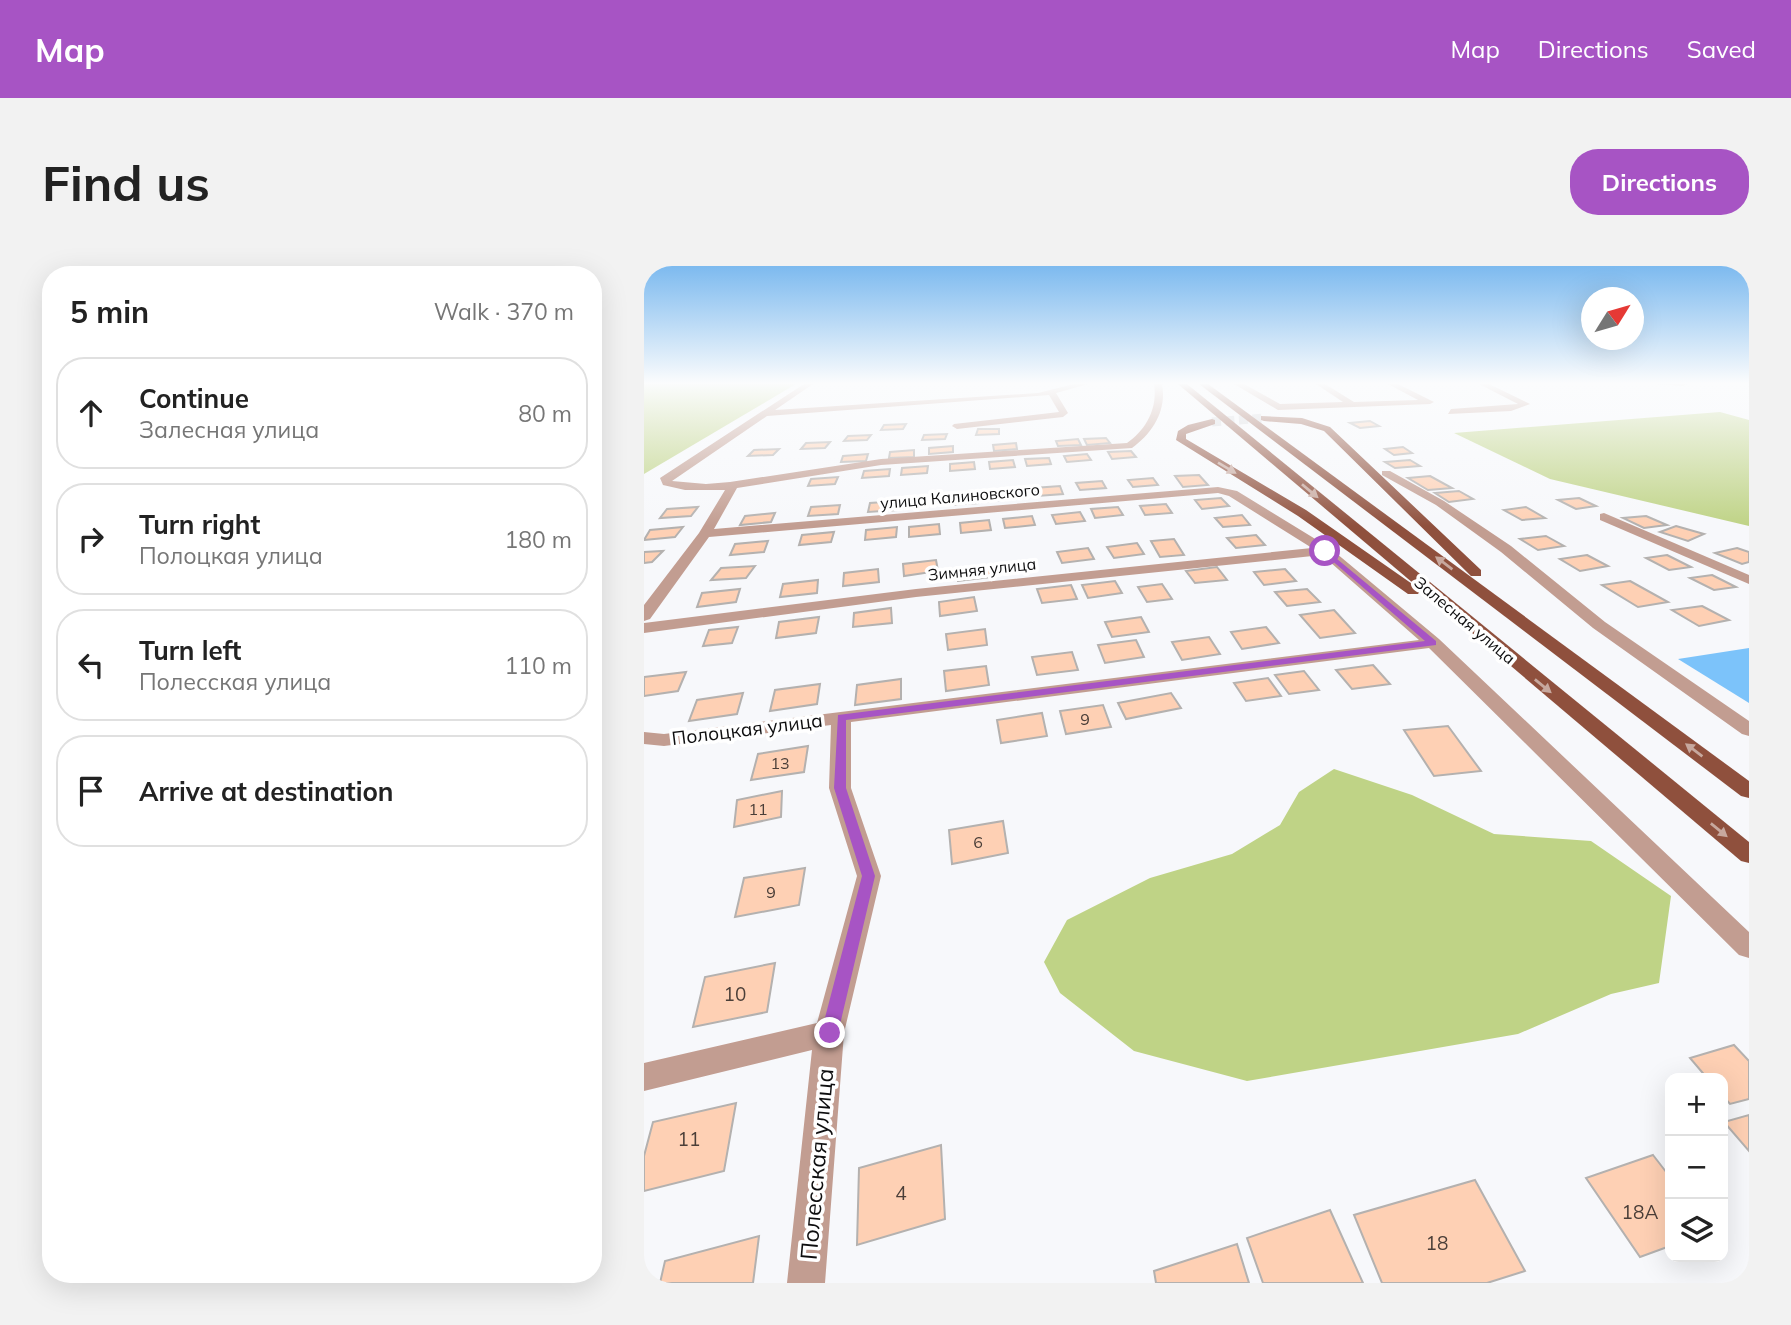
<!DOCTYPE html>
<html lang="en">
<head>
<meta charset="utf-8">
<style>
  body { margin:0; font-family:Mulish,sans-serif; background:#f2f2f2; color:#222 }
  .controls { position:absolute; right:21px; bottom:21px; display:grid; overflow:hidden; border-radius:14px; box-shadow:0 7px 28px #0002 }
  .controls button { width:63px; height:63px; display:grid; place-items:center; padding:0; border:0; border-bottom:2px solid #e0e0e0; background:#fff; color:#222; font:35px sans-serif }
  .compass { position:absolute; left:937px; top:21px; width:63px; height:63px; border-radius:50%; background:#fff; box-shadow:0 7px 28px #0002; rotate:53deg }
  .stop { position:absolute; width:21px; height:21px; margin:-16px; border:5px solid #a754c4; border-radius:50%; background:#fff }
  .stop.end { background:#a754c4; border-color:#fff; box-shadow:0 2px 7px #0008 }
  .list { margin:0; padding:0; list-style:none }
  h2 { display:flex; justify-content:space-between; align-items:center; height:91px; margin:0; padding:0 28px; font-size:30px }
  h2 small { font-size:23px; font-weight:400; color:#767676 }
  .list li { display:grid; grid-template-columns:46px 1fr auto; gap:21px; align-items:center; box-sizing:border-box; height:112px; margin:0 14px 14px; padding:0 14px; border:2px solid #e0e0e0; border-radius:28px }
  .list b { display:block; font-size:26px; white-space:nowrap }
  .list p { margin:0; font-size:23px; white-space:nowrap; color:#767676 }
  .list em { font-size:23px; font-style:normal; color:#767676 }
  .icon { flex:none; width:38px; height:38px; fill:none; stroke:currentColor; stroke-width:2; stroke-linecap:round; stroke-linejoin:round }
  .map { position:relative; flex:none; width:1105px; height:1017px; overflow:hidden; border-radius:28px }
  header { display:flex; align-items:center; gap:42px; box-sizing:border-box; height:98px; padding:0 35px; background:#a754c4; color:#fff }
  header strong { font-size:33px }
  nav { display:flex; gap:38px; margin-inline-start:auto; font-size:24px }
  .intro { display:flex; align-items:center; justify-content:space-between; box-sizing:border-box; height:168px; padding:0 42px }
  h1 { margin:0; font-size:49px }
  .button { padding:18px 32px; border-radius:28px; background:#a754c4; color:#fff; font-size:24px; font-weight:700 }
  main { display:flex; gap:42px; padding:0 42px }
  aside { flex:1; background:#fff; border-radius:28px; box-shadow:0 7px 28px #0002 }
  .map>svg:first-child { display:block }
  .green { fill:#bfd386 }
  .water { fill:#7cc3fa }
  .building { fill:#fed0b4; stroke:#b4b1af; stroke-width:2 }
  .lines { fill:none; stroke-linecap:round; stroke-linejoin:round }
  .major-tunnel { stroke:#d4d5d8; stroke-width:9; stroke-dasharray:9 4.5; stroke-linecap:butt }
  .minor { fill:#c29d91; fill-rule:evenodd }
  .major { fill:#8f503d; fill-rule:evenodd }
  .oneway { fill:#c7a89e }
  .route { fill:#a754c4 }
  .labels { text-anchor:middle; stroke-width:7; stroke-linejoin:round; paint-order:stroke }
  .far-street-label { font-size:16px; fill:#0e0e0f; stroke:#fff }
  .number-label { font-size:16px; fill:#4a3e38 }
  .street-label { font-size:19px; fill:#0e0e0f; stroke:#fff }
  .near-number-label { font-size:19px; fill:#4a3e38 }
  .near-street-label { font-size:23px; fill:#0e0e0f; stroke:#fff }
</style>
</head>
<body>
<header>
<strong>Map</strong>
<nav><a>Map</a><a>Directions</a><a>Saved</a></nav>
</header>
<div class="intro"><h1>Find us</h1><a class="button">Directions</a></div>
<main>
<aside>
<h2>5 min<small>Walk · 370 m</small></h2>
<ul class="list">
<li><svg class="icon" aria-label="ahead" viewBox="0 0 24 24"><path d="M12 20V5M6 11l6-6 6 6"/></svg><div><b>Continue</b><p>Залесная улица</p></div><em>80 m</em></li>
<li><svg class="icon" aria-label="right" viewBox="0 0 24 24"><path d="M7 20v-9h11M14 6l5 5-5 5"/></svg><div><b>Turn right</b><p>Полоцкая улица</p></div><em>180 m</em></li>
<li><svg class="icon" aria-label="left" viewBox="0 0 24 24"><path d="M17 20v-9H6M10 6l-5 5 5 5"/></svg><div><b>Turn left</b><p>Полесская улица</p></div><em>110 m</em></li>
<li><svg class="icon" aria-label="arrive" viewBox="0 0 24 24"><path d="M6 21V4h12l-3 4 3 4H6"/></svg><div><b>Arrive at destination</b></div></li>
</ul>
</aside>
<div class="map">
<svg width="1105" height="1017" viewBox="0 0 1105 1017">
  <rect width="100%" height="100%" fill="#f7f8fb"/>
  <g class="green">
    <path d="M0 118H152L0 208Z"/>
    <path d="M1076 146 1105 154V260L906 213 810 167Z"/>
    <path d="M690 503 768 529 850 568 947 575 1027 630 1015 717 967 728 874 768 603 815 490 785 416 727 400 696 423 654 506 612 588 588 636 559 655 526Z"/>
  </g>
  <path class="water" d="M1105 382V437L1034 393Z"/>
  <g class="building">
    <path d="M726 155 735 160 716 162 706 157Z"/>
    <path d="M262 158 259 163 237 164 240 159Z"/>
    <path d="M334 163H355V168L332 169Z"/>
    <path d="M303 168 301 173 278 174 280 169Z"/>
    <path d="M227 169 223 174 200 175 204 170Z"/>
    <path d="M462 172 466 177 443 179 440 173Z"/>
    <path d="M434 173 437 179 414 180 412 175Z"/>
    <path d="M186 176 181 182 157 183 162 177Z"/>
    <path d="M372 177 373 183 350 185 349 179Z"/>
    <path d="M309 180V186L285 188V182Z"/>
    <path d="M759 181 768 187 750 189 741 183Z"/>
    <path d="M135 183 129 189 104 190 110 184Z"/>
    <path d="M270 184V191L245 192 246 186Z"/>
    <path d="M487 185 492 191 468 193 464 186Z"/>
    <path d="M224 188 222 195 197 196 199 190Z"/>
    <path d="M443 188 447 194 423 196 420 190Z"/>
    <path d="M405 192 407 198 383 200 381 193Z"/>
    <path d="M369 194 371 201 346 203 345 196Z"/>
    <path d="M766 194 776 200 751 202 741 196Z"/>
    <path d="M330 196 331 203 306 205V198Z"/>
    <path d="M284 200 283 207 257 209 258 202Z"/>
    <path d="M246 203 245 210 218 212 220 205Z"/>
    <path d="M555 209 564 219 539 221 531 210Z"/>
    <path d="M786 210 808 222 784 224 764 212Z"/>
    <path d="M194 211 191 218 164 220 167 213Z"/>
    <path d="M509 212 514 219 489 221 484 214Z"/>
    <path d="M458 215 462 222 436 224 432 217Z"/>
    <path d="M416 220 419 228 393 230 390 222Z"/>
    <path d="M365 225 367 233 339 236 338 228Z"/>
    <path d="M815 225 829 233 805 236 791 227Z"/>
    <path d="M333 229 334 237 306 239V231Z"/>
    <path d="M577 232 585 240 558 243 551 234Z"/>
    <path d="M935 232 952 240 932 243 914 234Z"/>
    <path d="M254 235 253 244 224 246 226 237Z"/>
    <path d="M522 238 528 247 501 249 496 240Z"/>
    <path d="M196 239 194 248 164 250 167 241Z"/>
    <path d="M54 241 47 250 16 252 23 243Z"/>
    <path d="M474 241 479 249 451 252 447 243Z"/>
    <path d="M882 241 901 252 878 254 860 244Z"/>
    <path d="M436 246 441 255 412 258 408 249Z"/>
    <path d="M131 247 127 256 96 259 101 250Z"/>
    <path d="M598 249 606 259 579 261 571 252Z"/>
    <path d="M388 250 391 259 361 262 359 253Z"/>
    <path d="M1002 250 1023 259 1000 262 979 252Z"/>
    <path d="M345 254 347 264 317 267 316 257Z"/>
    <path d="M295 258 296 268 265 271V261Z"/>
    <path d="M1032 260 1060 268 1044 275 1016 266Z"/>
    <path d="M39 261 31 271 0 274 6 264Z"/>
    <path d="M253 261 252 271 221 274 222 264Z"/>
    <path d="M190 266 187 276 155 279 158 269Z"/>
    <path d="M612 269 621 279 592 282 583 272Z"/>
    <path d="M902 270 920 280 894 284 876 273Z"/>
    <path d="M530 273 540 289 516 291 507 275Z"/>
    <path d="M124 275 120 286 86 289 91 278Z"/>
    <path d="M493 277 500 288 470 292 463 281Z"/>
    <path d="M444 282 450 293 418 297 413 286Z"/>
    <path d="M1093 282 1105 286V296L1098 298 1071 287Z"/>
    <path d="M19 285 8 296 0 297V286Z"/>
    <path d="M943 289 964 300 936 305 916 293Z"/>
    <path d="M1023 289 1047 301 1025 304 1002 292Z"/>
    <path d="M292 294 294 305 260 310 259 298Z"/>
    <path d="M344 299 348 311 314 315 311 303Z"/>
    <path d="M111 300 102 312 67 314 77 302Z"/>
    <path d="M573 301 583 314 551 317 542 305Z"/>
    <path d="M234 303 235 316 199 320 200 307Z"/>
    <path d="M641 303 652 315 620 319 610 306Z"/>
    <path d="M1068 309 1092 321 1070 324 1046 312Z"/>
    <path d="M174 314 173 327 136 331 139 318Z"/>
    <path d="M471 315 478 327 444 332 438 319Z"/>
    <path d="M986 315 1024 336 994 341 958 319Z"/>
    <path d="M518 318 528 333 503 336 494 321Z"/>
    <path d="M427 319 433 333 398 337 393 323Z"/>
    <path d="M96 323 92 336 53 341 58 327Z"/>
    <path d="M663 323 676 336 643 340 631 326Z"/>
    <path d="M330 331 333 345 296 350 295 336Z"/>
    <path d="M1058 340 1085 354 1055 360 1028 344Z"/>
    <path d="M247 342 248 357 209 361 210 347Z"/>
    <path d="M690 344 711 367 676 372 656 349Z"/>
    <path d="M175 351 172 367 132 372 135 356Z"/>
    <path d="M497 351 505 366 468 371 461 356Z"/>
    <path d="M94 361 88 377 59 380 65 364Z"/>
    <path d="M622 361 635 377 598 383 587 366Z"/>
    <path d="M341 363 343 379 304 384 302 368Z"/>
    <path d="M565 371 576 388 538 394 528 376Z"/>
    <path d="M492 374 500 391 461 397 454 379Z"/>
    <path d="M428 386 434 404 393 409 388 391Z"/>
    <path d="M729 399 746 418 708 423 692 404Z"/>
    <path d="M342 400 345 419 302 425 300 405Z"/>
    <path d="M660 405 675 424 645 428 631 409Z"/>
    <path d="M42 406 34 425 0 430V411Z"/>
    <path d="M624 412 637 430 602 435 590 417Z"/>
    <path d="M257 413V433L211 439 213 419Z"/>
    <path d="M176 418 173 438 126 445 131 424Z"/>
    <path d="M99 427 93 448 45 455 53 434Z"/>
    <path d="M527 427 537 442 482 453 474 437Z"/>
    <path d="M459 439 467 461 422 468 416 445Z"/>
    <path d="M398 447 403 470 357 477 353 454Z"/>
    <path d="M804 460 837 505 790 510 760 464Z"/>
    <path d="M164 480 160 506 107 514 114 488Z"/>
    <path d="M138 525 137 551 90 561 93 534Z"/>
    <path d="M359 555 364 587 308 598 305 564Z"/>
    <path d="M161 602 155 639 91 651 100 612Z"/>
    <path d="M131 697 123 746 49 761 61 711Z"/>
    <path d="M1090 779 1105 795V833L1086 838 1079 830V812H1063L1046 792Z"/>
    <path d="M92 837 80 905 0 925V890L9 856Z"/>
    <path d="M1105 849V885L1080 856Z"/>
    <path d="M297 879 301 953 213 979 215 902Z"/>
    <path d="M1009 889 1026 911V980L996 991 942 912Z"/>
    <path d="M831 914 881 1005 843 1017H738L710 949Z"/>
    <path d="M686 944 719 1017H619L603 972Z"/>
    <path d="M115 970 109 1017H16L21 995Z"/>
    <path d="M593 978 605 1017H512L510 1005Z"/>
  </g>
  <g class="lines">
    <path class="major-tunnel" d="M568 156 620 152"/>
    <g class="minor">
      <path d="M160 118H169L131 144 394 127 430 118H444L412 127 424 147 419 151 313 163 308 160 310 158 415 146 405 129 123 150 28 215 62 218 86 216 237 193 483 177C502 164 514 142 510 118H518C523 144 509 167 488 182L237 199 93 222 70 263 574 221 593 225 686 282 795 373 1105 666V692L1095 689 785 382 207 456V522L237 610 200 767 181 1017H143L168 784 0 825V797L173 757 213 610 185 522 187 459 20 480 0 478V466L20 468 775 374 678 289 272 331 0 367V357L272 323 668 282 585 230 574 227 65 271 6 353 0 355V339L55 267 81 224H41L19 219 16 212Z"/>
      <path d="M590 118H600L636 138 699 136 672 118H681L710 136 774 134 744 118H754L790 136 786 138 634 144Z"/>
      <path d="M835 118H845L886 138 867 145 804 148 807 143 874 138Z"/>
      <path d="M1012 118H1043L1039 120Z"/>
      <path d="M738 205H746L800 235 867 280 961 356 1105 455V470L1098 468 949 362 857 286 792 239 738 209Z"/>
      <path d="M960 247 1105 309V318L956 254V248Z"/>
    </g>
    <g class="major">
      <path d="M534 118H543L1105 576V597L1097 595Z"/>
      <path d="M555 118H564L1105 515V532L1097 530Z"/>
      <path d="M617 150 658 152 686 161 837 304V310H827L680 165 657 158 620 155 617 154Z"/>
      <path d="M568 153 571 154V158L542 168V173L662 244 774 322 776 325 774 328H764L654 250 532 174 534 165 544 159Z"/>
    </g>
  </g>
  <defs><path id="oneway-solid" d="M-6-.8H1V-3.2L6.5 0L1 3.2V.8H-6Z" transform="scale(1.75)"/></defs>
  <g class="oneway">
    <use href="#oneway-solid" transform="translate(583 202) rotate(31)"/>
    <use href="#oneway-solid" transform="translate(666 225) rotate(40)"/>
    <use href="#oneway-solid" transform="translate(800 297) rotate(-143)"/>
    <use href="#oneway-solid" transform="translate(899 420) rotate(39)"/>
    <use href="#oneway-solid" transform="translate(1050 484) rotate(-143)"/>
    <use href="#oneway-solid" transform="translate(1075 564) rotate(39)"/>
  </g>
  <linearGradient id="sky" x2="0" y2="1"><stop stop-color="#7dbaef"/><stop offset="0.45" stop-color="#fbfcfd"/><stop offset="1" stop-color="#fbfcfd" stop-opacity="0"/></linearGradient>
  <rect width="1105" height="260" fill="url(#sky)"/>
  <path class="route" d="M681 283 792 375V379L202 454V522L231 610 194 767 191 772H180L177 767 218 610 190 522 194 449 781 375 678 286Z"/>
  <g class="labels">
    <g class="far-street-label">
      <text transform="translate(316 230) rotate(-5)" y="6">улица Калиновского</text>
      <text transform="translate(338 303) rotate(-6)" y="6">Зимняя улица</text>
      <text transform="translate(821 354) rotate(40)" y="6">Залесная улица</text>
    </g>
    <g class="number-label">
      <text x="441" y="459">9</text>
      <text x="136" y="503">13</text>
      <text x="114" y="549">11</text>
      <text x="334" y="582">6</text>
      <text x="127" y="632">9</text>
    </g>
    <g class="street-label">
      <text transform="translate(103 463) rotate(-7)" y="7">Полоцкая улица</text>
    </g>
    <g class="near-number-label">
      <text x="91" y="735">10</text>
      <text x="45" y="880">11</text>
      <text x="257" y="934">4</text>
      <text x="996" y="953">18А</text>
      <text x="793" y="984">18</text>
    </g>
    <g class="near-street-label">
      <text transform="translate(173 898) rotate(-85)" y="8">Полесская улица</text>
    </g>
  </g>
</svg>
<div class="controls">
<button>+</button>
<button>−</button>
<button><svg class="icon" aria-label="layers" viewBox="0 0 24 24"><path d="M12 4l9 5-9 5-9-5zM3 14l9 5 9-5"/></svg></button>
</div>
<svg class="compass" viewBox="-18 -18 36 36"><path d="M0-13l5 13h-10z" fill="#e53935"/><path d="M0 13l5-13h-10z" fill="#767676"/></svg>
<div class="stop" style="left:681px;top:285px"></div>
<div class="stop end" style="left:186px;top:767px"></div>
</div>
</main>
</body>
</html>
